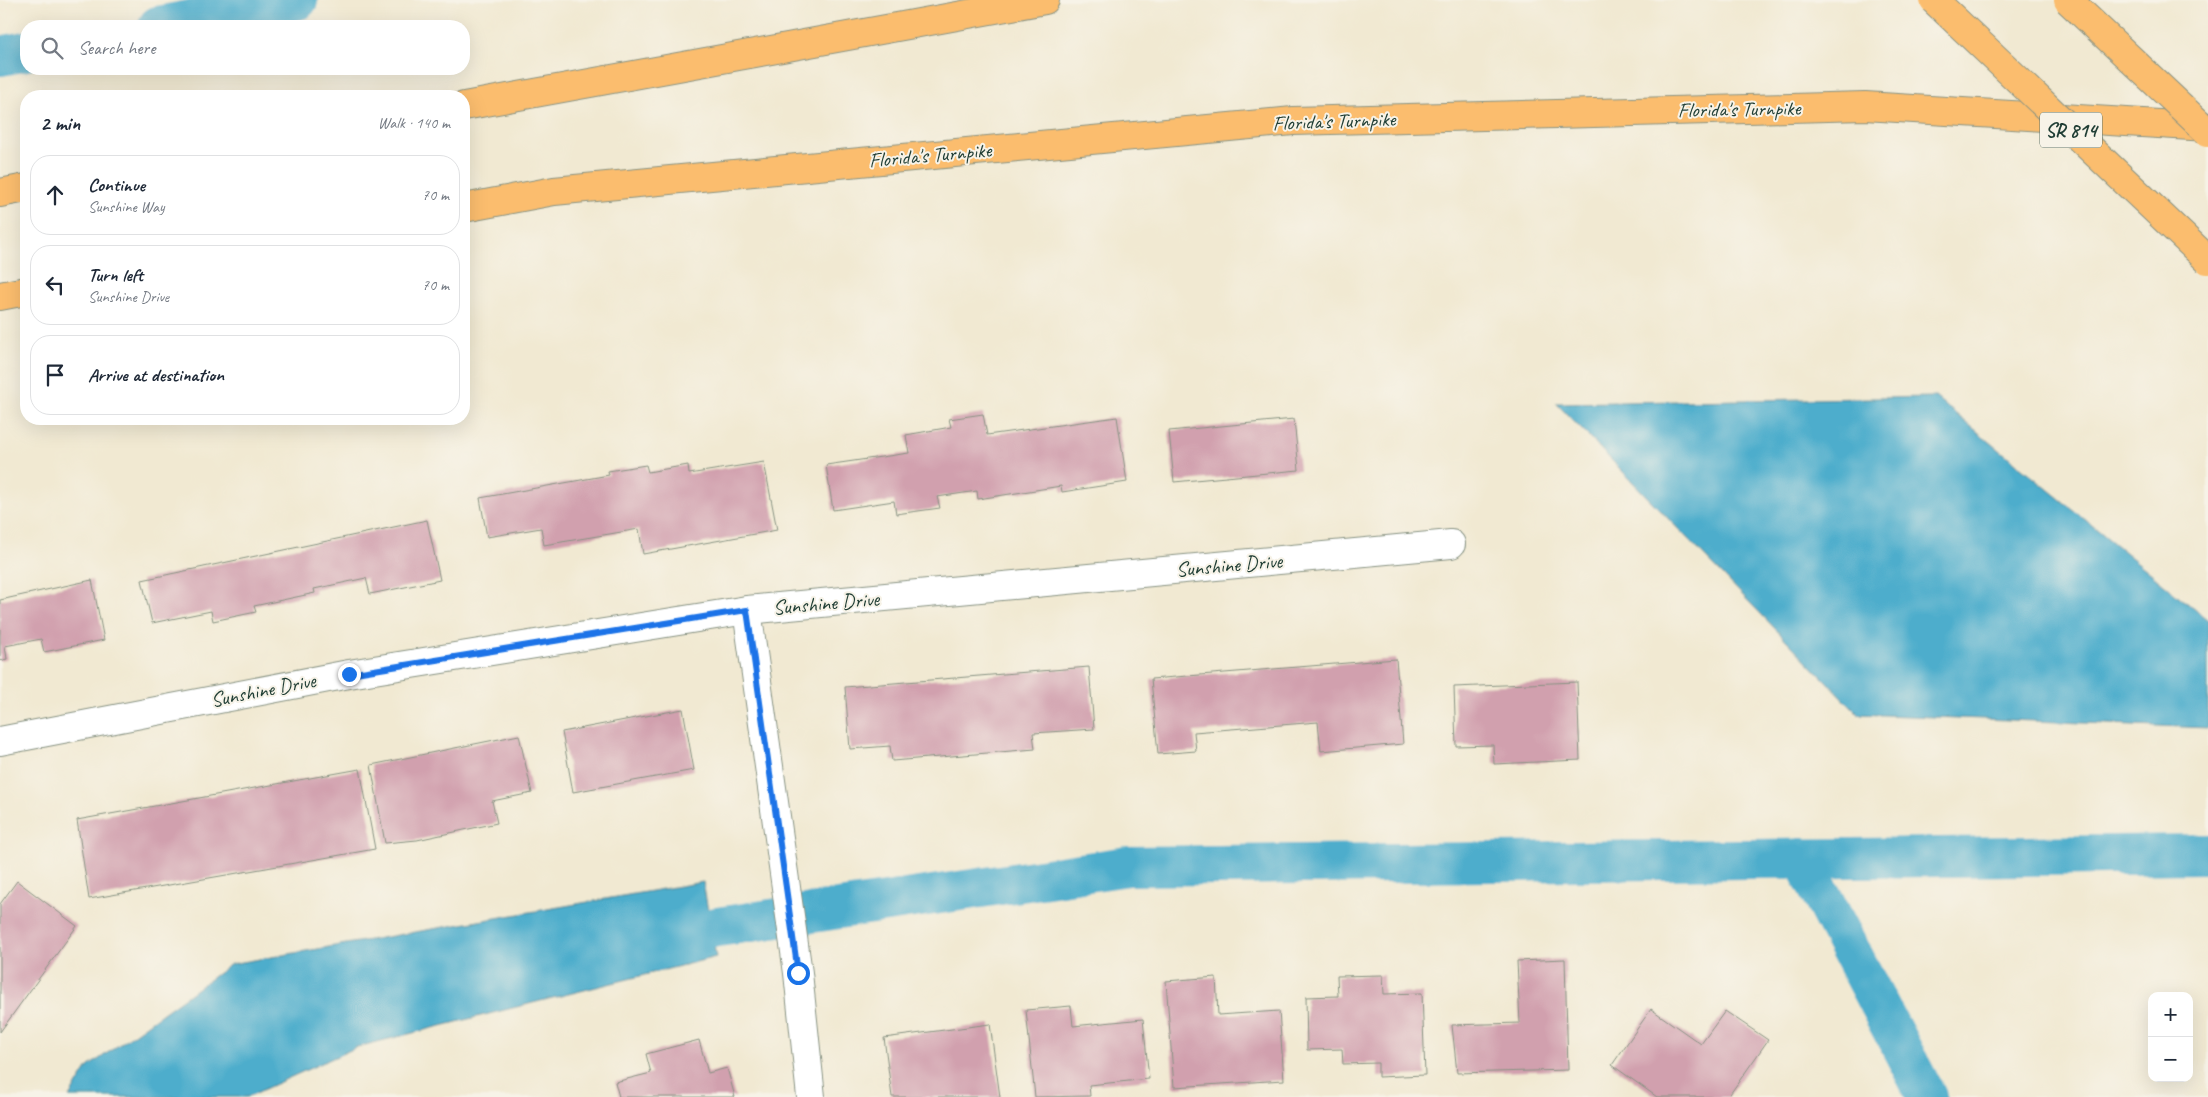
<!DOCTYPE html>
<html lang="en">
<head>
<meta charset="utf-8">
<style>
  body { margin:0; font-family:Caveat,sans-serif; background:#f6f6f7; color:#1f2937 }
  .controls { position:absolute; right:15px; bottom:15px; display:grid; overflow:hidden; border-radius:10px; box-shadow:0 5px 20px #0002 }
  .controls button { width:45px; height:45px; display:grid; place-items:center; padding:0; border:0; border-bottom:1px solid #e0e1e3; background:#fff; color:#1f2937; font:25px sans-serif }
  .stop { position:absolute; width:15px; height:15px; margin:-11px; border:4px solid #1a73e8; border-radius:50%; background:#fff }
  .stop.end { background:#1a73e8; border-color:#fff; box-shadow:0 1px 5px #0008 }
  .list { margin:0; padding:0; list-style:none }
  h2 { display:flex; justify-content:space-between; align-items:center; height:65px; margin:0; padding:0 20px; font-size:21px }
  h2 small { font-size:16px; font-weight:400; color:#747a83 }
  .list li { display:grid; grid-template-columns:32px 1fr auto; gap:15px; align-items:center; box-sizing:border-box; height:80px; margin:0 10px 10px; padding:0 10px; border:1px solid #e0e1e3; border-radius:20px }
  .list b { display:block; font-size:19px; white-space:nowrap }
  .list p { margin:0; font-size:16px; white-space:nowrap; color:#747a83 }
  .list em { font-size:16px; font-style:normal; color:#747a83 }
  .icon { flex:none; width:28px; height:28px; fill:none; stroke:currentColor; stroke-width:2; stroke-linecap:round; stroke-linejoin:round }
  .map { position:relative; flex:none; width:2208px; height:1097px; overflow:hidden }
  .search { position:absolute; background:#fff; box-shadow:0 5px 20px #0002; left:20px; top:20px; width:450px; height:55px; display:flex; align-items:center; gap:12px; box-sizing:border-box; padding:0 18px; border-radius:20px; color:#747a83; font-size:19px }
  .panel { position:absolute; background:#fff; box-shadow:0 5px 20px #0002; left:20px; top:90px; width:450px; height:335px; border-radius:20px }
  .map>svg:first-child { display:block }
  .water { fill:#4dadcc; stroke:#367580 }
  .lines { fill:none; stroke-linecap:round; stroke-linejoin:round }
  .canal { stroke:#4dadcc; stroke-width:40 }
  .building { fill:#d1a0ae }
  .street-casing { stroke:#889383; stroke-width:30 }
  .highway-casing { stroke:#889383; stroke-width:30 }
  .street { stroke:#fff; stroke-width:28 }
  .highway { stroke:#fbbd6e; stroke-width:28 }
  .primary-bridge-casing { stroke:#889383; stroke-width:30; stroke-linecap:butt }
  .primary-bridge { stroke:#fbbd6e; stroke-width:28 }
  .route { stroke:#1a73e8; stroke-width:6 }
  .labels { text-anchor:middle; stroke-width:4; stroke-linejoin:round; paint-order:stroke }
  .shield { fill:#f7f3e8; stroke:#60746a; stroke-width:1 }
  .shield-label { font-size:20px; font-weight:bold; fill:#1f3d34 }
  .street-label { font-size:21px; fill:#1f3d34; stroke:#f7f3e8 }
</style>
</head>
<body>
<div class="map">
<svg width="2208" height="1097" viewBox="0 0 2208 1097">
  <rect width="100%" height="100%" fill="#f7f3e8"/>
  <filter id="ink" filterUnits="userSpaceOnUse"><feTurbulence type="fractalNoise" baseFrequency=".02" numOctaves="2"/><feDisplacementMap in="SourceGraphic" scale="10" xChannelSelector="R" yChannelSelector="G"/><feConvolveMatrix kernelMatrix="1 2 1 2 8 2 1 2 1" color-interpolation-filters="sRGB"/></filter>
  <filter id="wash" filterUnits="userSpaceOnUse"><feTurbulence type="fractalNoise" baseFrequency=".0096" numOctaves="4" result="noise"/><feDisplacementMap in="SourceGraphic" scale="20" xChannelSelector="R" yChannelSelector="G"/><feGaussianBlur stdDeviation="1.12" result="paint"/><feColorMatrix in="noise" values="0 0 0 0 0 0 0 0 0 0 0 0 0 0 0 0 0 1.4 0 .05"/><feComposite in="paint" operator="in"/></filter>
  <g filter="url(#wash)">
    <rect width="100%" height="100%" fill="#f1e9d2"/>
    <g class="water">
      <path d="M1935 397 2208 620V728L1858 714 1556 403Z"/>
      <path d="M703 882 716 957 357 1047 247 1097H69L88 1067 231 964Z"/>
    </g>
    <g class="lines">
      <g class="canal">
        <path d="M158 26 298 0"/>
        <path d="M0 56 26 51"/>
        <path d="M1802 858 1927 1097"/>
        <path d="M657 936 1128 866 2208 854"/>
      </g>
    </g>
    <g id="blocks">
      <g class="building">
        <path d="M983 414 987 435 1117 417 1127 482 1062 492 1061 486 978 499 977 491 937 497 940 508 896 514 894 501 833 510 826 465 909 453 906 435 951 427 949 419Z"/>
        <path d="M1294 419 1299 470 1174 482 1169 431Z"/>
        <path d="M764 462 777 530 643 554 639 529 544 545 541 528 487 537 480 498 609 475 608 471 646 465 648 472 688 465 689 474Z"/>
        <path d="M427 520 440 580 370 594 366 578 314 589 315 593 254 606 256 612 213 621 211 611 152 623 142 580Z"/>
        <path d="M92 580 104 640 44 652 41 639 5 646 7 659 0 661V600Z"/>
        <path d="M1396 659 1403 744 1321 751 1318 722 1194 732 1196 751 1158 754 1151 679Z"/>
        <path d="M1089 667 1094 729 1033 733 1035 749 892 761 890 746 850 749 845 687Z"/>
        <path d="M1577 682 1580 760 1494 764 1493 745 1456 746 1454 687Z"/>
        <path d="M683 709 694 770 573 792 562 732Z"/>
        <path d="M519 735 532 793 492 801 497 823 417 840 385 843 371 765Z"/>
        <path d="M360 769 375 849 89 899 77 820Z"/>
        <path d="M17 881 77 926 0 1032V904Z"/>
        <path d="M1565 959 1568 1070 1457 1073 1452 1025 1520 1023 1517 961Z"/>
        <path d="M1383 975 1384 994 1422 993 1425 1075 1378 1077V1063L1343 1064 1342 1049 1307 1050 1306 997 1338 996 1337 976Z"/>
        <path d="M1216 977 1218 1015 1279 1011 1284 1080 1174 1087 1166 981Z"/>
        <path d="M1071 1006 1073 1026 1143 1019 1149 1079 1089 1085 1090 1096 1035 1097 1026 1010Z"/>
        <path d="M1651 1009 1701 1044 1725 1011 1768 1040 1728 1097H1657L1612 1065Z"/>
        <path d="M990 1024 1000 1097H892L884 1038Z"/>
        <path d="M699 1040 708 1073 727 1068 735 1097H619L615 1082 651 1073 646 1054Z"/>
      </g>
    </g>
  </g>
  <g filter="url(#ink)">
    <use href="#blocks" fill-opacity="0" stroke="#889383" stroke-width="1"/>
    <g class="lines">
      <defs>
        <g id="street">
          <path d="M747 610 798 973 811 1097"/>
          <path d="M0 741 349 674 747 610 1451 544"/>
        </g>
        <g id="highway">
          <path d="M464 106 1045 0"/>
          <path d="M0 193 26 188"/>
          <path d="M464 208 554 191 1293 121 1865 106 2208 127"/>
          <path d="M0 296 26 291"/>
        </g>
      </defs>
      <use href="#street" class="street-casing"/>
      <use href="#highway" class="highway-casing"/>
      <use href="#street" class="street"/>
      <use href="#highway" class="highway"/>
      <defs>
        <g id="primary-bridge">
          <path d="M1934 0 2208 260"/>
          <path d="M2068 0 2208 132"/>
        </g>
      </defs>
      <use href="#primary-bridge" class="primary-bridge-casing"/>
      <use href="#primary-bridge" class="primary-bridge"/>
    </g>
  </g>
  <g class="lines" filter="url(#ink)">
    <path class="route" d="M349 674 747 610 798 973"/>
  </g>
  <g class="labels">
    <rect class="shield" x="2040" y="112.5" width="62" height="35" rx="4"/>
    <g class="shield-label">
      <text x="2071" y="137">SR 814</text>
    </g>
    <g class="street-label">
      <text transform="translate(1739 109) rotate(-1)" y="7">Florida's Turnpike</text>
      <text transform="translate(1334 121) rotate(-2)" y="7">Florida's Turnpike</text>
      <text transform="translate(930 155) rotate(-5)" y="7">Florida's Turnpike</text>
      <text transform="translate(1229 565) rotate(-5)" y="7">Sunshine Drive</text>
      <text transform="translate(826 603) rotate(-5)" y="7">Sunshine Drive</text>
      <text transform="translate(263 690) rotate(-11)" y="7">Sunshine Drive</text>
    </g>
  </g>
</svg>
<div class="controls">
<button>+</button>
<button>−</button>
</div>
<div class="stop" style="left:798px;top:973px"></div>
<div class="stop end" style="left:349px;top:674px"></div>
<div class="search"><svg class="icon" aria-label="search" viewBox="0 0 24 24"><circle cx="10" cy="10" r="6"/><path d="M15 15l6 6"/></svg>Search here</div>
<section class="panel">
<h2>2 min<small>Walk · 140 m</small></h2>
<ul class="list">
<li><svg class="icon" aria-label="ahead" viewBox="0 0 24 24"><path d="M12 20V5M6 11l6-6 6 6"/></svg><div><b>Continue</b><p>Sunshine Way</p></div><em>70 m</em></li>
<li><svg class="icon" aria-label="left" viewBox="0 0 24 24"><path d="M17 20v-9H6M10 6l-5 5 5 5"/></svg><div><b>Turn left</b><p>Sunshine Drive</p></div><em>70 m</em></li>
<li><svg class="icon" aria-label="arrive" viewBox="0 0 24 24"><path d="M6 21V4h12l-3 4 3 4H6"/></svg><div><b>Arrive at destination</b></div></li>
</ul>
</section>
</div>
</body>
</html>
